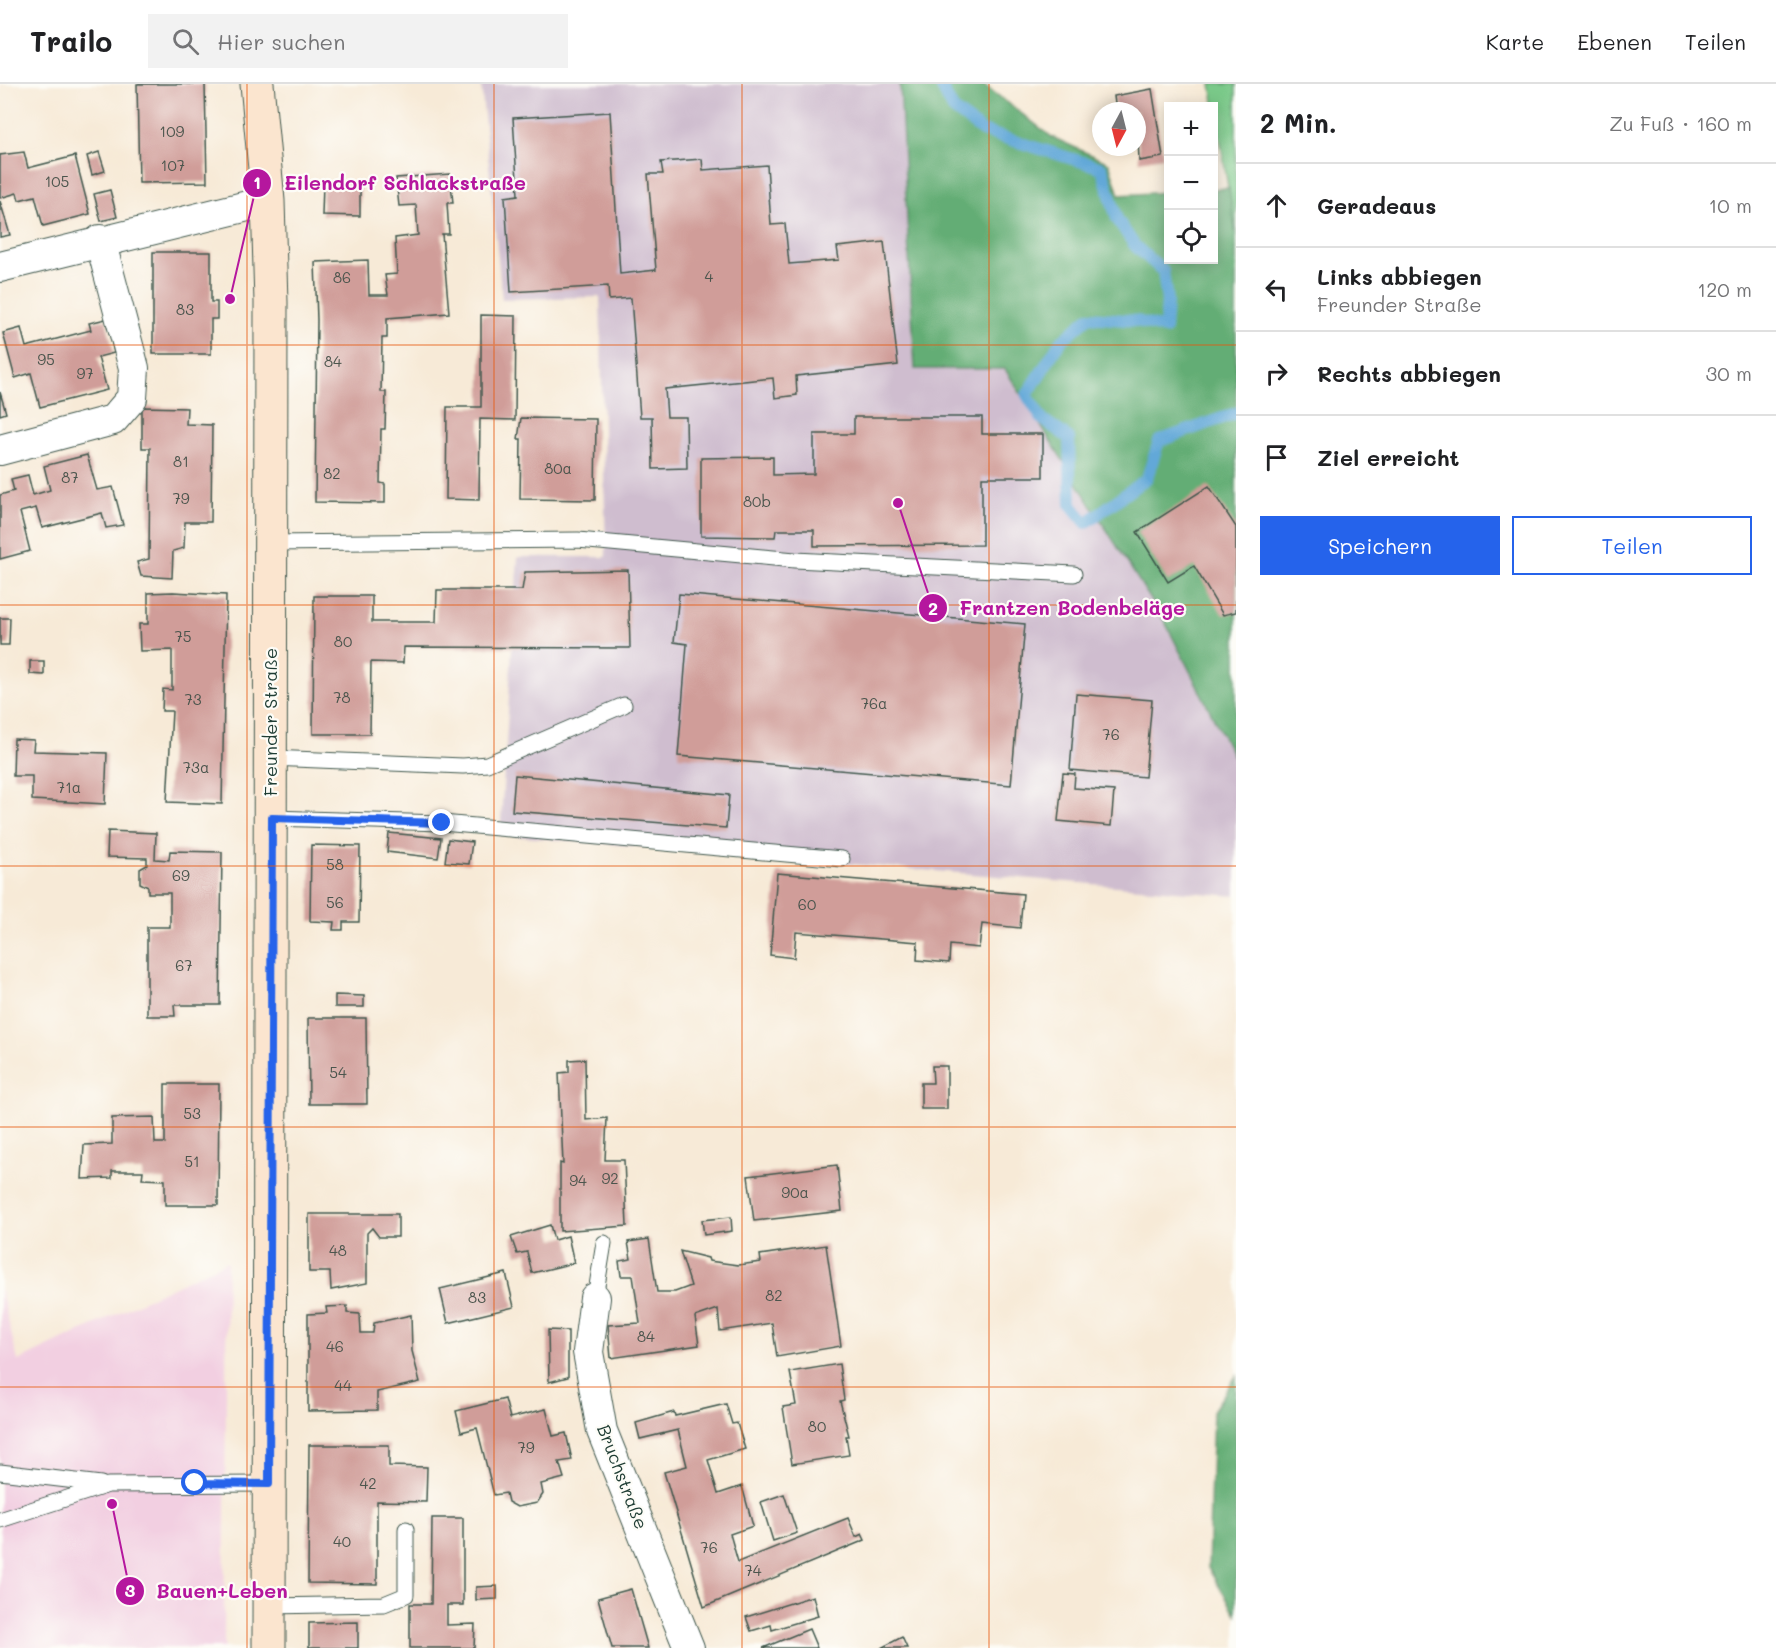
<!DOCTYPE html>
<html lang="de">
<head>
<meta charset="utf-8">
<style>
  body { margin:0; font-family:Mali,sans-serif; background:#f2f2f2; color:#202124 }
  .controls { position:absolute; right:18px; top:18px; display:grid; overflow:hidden; border-radius:0px; box-shadow:0 3px 15px #0003 }
  .controls button { width:54px; height:54px; display:grid; place-items:center; padding:0; border:0; border-bottom:2px solid #e0e0e0; background:#fff; color:#202124; font:30px sans-serif }
  .compass { position:absolute; left:1092px; top:18px; width:54px; height:54px; border-radius:50%; background:#fff; box-shadow:0 3px 15px #0003; rotate:187deg }
  .stop { position:absolute; width:18px; height:18px; margin:-14px; border:4px solid #2563eb; border-radius:50%; background:#fff }
  .stop.end { background:#2563eb; border-color:#fff; box-shadow:0 2px 6px #0008 }
  .list { margin:0; padding:0; list-style:none }
  h2 { display:flex; justify-content:space-between; align-items:center; height:78px; margin:0; padding:0 24px; font-size:26px }
  h2 small { font-size:20px; font-weight:400; color:#757577 }
  .list li { display:grid; grid-template-columns:39px 1fr auto; gap:18px; align-items:center; box-sizing:border-box; height:84px; padding:0 24px; border-top:2px solid #e0e0e0 }
  .list b { display:block; font-size:22px; white-space:nowrap }
  .list p { margin:0; font-size:20px; white-space:nowrap; color:#757577 }
  .list em { font-size:20px; font-style:normal; color:#757577 }
  .actions { display:flex; gap:12px; padding:18px 24px }
  .actions a { flex:1; padding:14px 0; border:2px solid #2563eb; border-radius:0px; text-align:center; font-size:21px; color:#2563eb }
  .actions .main { background:#2563eb; color:#fff }
  .icon { flex:none; width:33px; height:33px; fill:none; stroke:currentColor; stroke-width:2; stroke-linecap:round; stroke-linejoin:round }
  .map { position:relative; flex:none; width:1236px; height:1564px; overflow:hidden }
  header { display:flex; align-items:center; gap:36px; box-sizing:border-box; height:84px; padding:0 30px; background:#fff; border-bottom:2px solid #e0e0e0 }
  header strong { font-size:28px }
  nav { display:flex; gap:33px; margin-inline-start:auto; font-size:21px }
  .search { width:420px; height:54px; background:#f2f2f2; display:flex; align-items:center; gap:15px; box-sizing:border-box; padding:0 21px; border-radius:0px; color:#757577; font-size:22px }
  main { display:flex }
  aside { flex:1; background:#fff }
  .map>svg:first-child { display:block }
  .built { fill:#f2cfe1 }
  .industrial { fill:#cfbdcf }
  .green { fill:#7ac989; stroke:#4c835e; stroke-width:1.5 }
  .forest { fill:#63ad75; stroke:#417554; stroke-width:1.5 }
  .lines { fill:none; stroke-linecap:round; stroke-linejoin:round }
  .stream { stroke:#62a8d8; stroke-width:12 }
  .building { fill:#d09d99 }
  .lane-casing { stroke:#3f574c; stroke-width:17 }
  .street-casing { stroke:#3f574c; stroke-width:32 }
  .secondary-casing { stroke:#3f574c; stroke-width:35 }
  .lane { stroke:#fff; stroke-width:15 }
  .street { stroke:#fff; stroke-width:30 }
  .secondary { stroke:#fbe5cf; stroke-width:33 }
  .route { stroke:#2563eb; stroke-width:8 }
  .grid { fill:none; stroke:#e8590c; stroke-width:1.5; stroke-opacity:0.55 }
  .labels { text-anchor:middle; stroke-width:4.5; stroke-linejoin:round; paint-order:stroke }
  .number-label { font-size:15px; fill:#4b554d }
  .street-label { font-size:18px; fill:#1f3d34; stroke:#fdfcf7 }
  .leader { fill:none; stroke:#b5179e; stroke-width:2 }
  .callout-dot { fill:#b5179e; stroke:#fdfcf7; stroke-width:2 }
  .mark-label { font-size:18px; text-anchor:middle; font-weight:bold; fill:#fff }
  .callout-label { font-size:20px; text-anchor:middle; font-weight:bold; fill:#b5179e; stroke:#fdfcf7; stroke-width:4.5; stroke-linejoin:round; paint-order:stroke }
</style>
</head>
<body>
<header>
<strong>Trailo</strong>
<div class="search"><svg class="icon" aria-label="search" viewBox="0 0 24 24"><circle cx="10" cy="10" r="6"/><path d="M15 15l6 6"/></svg>Hier suchen</div>
<nav><a>Karte</a><a>Ebenen</a><a>Teilen</a></nav>
</header>
<main>
<div class="map">
<svg width="1236" height="1564" viewBox="0 0 1236 1564">
  <rect width="100%" height="100%" fill="#fdfcf7"/>
  <filter id="ink" filterUnits="userSpaceOnUse"><feTurbulence type="fractalNoise" baseFrequency=".0167" numOctaves="2"/><feDisplacementMap in="SourceGraphic" scale="12" xChannelSelector="R" yChannelSelector="G"/><feConvolveMatrix kernelMatrix="1 2 1 2 8 2 1 2 1" color-interpolation-filters="sRGB"/></filter>
  <filter id="wash" filterUnits="userSpaceOnUse"><feTurbulence type="fractalNoise" baseFrequency=".008" numOctaves="4" result="noise"/><feDisplacementMap in="SourceGraphic" scale="24" xChannelSelector="R" yChannelSelector="G"/><feGaussianBlur stdDeviation="1.35" result="paint"/><feColorMatrix in="noise" values="0 0 0 0 0 0 0 0 0 0 0 0 0 0 0 0 0 1.4 0 .05"/><feComposite in="paint" operator="in"/></filter>
  <g filter="url(#wash)">
    <rect width="100%" height="100%" fill="#f7ead7"/>
    <path class="built" d="M227 1177 224 1564H0V1203L18 1277Z"/>
    <path class="industrial" d="M481 0H900L915 285H1005L1165 538 1236 678V812L500 751 518 473H606L600 213 502 215Z"/>
    <path class="green" d="M1211 0H1236V152Z"/>
    <g class="forest">
      <path d="M900 0H983L1052 53 1109 79 1119 111 1168 108V176H1214V105L1229 104 1236 152V678L1165 538 1005 285H915Z"/>
      <path d="M1236 1292V1530L1208 1484 1213 1327Z"/>
    </g>
    <g class="lines">
      <path class="stream" d="M940 0 953 25 982 47 1102 84 1117 135 1135 162 1163 187 1167 217 1165 245 1137 237 1089 233 1060 258 1027 311 1042 335 1069 354 1071 421 1086 439 1147 394 1159 357 1236 329"/>
    </g>
    <g id="blocks">
      <g class="building">
        <path d="M137 0H205L207 98 139 99Z"/>
        <path d="M1152 5 1163 73 1139 77 1137 27H1116L1114 12Z"/>
        <path d="M610 28 620 190 656 186 648 90H663L661 78 702 75 703 86 767 81 771 141 785 140 789 180 839 176 837 163 884 158 898 281 796 292 797 311 775 314 773 294 665 305 667 333H686L687 384 653 385 652 333H640L631 214 609 216 608 202 511 208 505 113 518 111 513 34Z"/>
        <path d="M24 68 28 84 75 72 90 130 43 142 35 112 19 116 17 109 0 114V71Z"/>
        <path d="M99 68 105 87 92 91 87 72Z"/>
        <path d="M450 90 453 119H447L449 150H442L449 229 387 234V254H382L381 308H386L385 345H381L380 399 385 400V419L315 418 317 236 315 178 368 176 369 211H388L385 191 397 190 395 154 418 151 416 121 399 122 396 94Z"/>
        <path d="M323 99 360 100V132L322 131Z"/>
        <path d="M110 106 117 133 101 137 94 110Z"/>
        <path d="M0 117 10 151 0 153Z"/>
        <path d="M153 168H211V218H217V235H211V270H153Z"/>
        <path d="M481 231 516 232 515 336 480 335 479 416 446 415 447 323H481Z"/>
        <path d="M106 235 114 269 98 273 107 306 40 323 31 289 15 294 3 249 21 244 26 263 91 246 89 239Z"/>
        <path d="M0 308 6 329 0 331Z"/>
        <path d="M142 323 187 324 186 340 212 341 211 438H185L184 464 173 467 172 494 141 492 137 478 149 475 150 364H142Z"/>
        <path d="M854 333H982V350H1043V393H982V461L814 462V446H776L775 453 701 452V374L773 373V391L814 390V350H854Z"/>
        <path d="M521 334 596 335 595 416 520 415 521 355H518Z"/>
        <path d="M87 371 97 406 113 403 123 441 106 444 102 429 42 444 36 424 20 428 30 467 0 475V411L14 407 11 395 28 391 33 411 50 406 44 382Z"/>
        <path d="M1209 402 1236 443V528L1223 531 1194 482 1168 498 1137 448Z"/>
        <path d="M628 486 630 564 404 563 403 579 371 578 370 650H313L314 512H372V538H436L437 506H522L525 488Z"/>
        <path d="M173 508 226 511 222 720 167 718 172 627H162L163 605 172 606V566L140 567 139 540H148V509Z"/>
        <path d="M679 510 1025 540 1011 701 678 672 687 560 674 558Z"/>
        <path d="M0 534H10L9 561H0Z"/>
        <path d="M30 577H44V591L30 590Z"/>
        <path d="M1076 610 1152 616 1145 693 1070 686Z"/>
        <path d="M14 655 34 656 33 667 107 669 105 720 32 716V692H13Z"/>
        <path d="M1063 689 1075 690 1074 704 1114 707 1111 742 1058 737Z"/>
        <path d="M515 691 729 711 726 744 512 727Z"/>
        <path d="M108 747 156 749 155 775 169 776 170 767 222 768 220 921H174L175 932H147V843H170V809H148V803L140 799V785L147 781V774L107 773Z"/>
        <path d="M389 749 441 754 438 774 387 768Z"/>
        <path d="M448 755 472 758 469 780 445 778Z"/>
        <path d="M311 761 360 762 359 838H343V846H333L334 838 310 837Z"/>
        <path d="M777 789 1023 810 1020 844 982 840 979 864 950 861 949 879 917 876 918 858 796 848 794 874 770 871Z"/>
        <path d="M335 911 364 912V923H335Z"/>
        <path d="M308 934H366L367 1020H309Z"/>
        <path d="M585 975 586 1036 607 1034 605 1076H624L627 1142 560 1147V1079L563 1080 559 989 569 988V976Z"/>
        <path d="M932 982H947V1025H921V999H933Z"/>
        <path d="M165 1000H219L218 1121H165V1096L142 1095 143 1087H112V1094L82 1095 84 1061 112 1060V1034L154 1033 155 1059H165Z"/>
        <path d="M837 1081 842 1127 754 1137 748 1092Z"/>
        <path d="M309 1130H398V1153H379L372 1144 367 1149V1199L331 1206 330 1188H309Z"/>
        <path d="M731 1133 732 1147 704 1151 702 1136Z"/>
        <path d="M550 1141 554 1156 568 1152 574 1179 532 1189 527 1168 517 1170 511 1153Z"/>
        <path d="M649 1155 657 1208H675L691 1202 680 1167 708 1174 709 1177 738 1181 761 1178 760 1171 826 1161 841 1262 777 1273 772 1239 720 1247 718 1225 695 1233 699 1261 611 1274 608 1241 640 1239 633 1192H621L619 1177 631 1175 628 1158Z"/>
        <path d="M506 1189 514 1223 448 1239 440 1205Z"/>
        <path d="M347 1222V1229L360 1230 361 1249H373L374 1239 411 1231 412 1267 420 1298 377 1308V1326L308 1327V1230L327 1229 326 1223Z"/>
        <path d="M548 1246 568 1247V1293L549 1298Z"/>
        <path d="M839 1280 844 1316 840 1317 849 1352H846L849 1371 792 1380 783 1323 796 1321 790 1288Z"/>
        <path d="M505 1315 510 1334 546 1325 553 1352 566 1349 572 1376 559 1378 564 1394 541 1400 543 1410 537 1419 517 1423 508 1418 506 1409 494 1411 477 1344 461 1348 456 1327Z"/>
        <path d="M726 1320 732 1340 737 1339 745 1365 708 1376 718 1410 742 1402 753 1442 730 1450 738 1478 848 1434 856 1453 862 1450 865 1456 704 1523 664 1388 687 1382 678 1346 640 1355 636 1339 674 1328 675 1332Z"/>
        <path d="M309 1361H389V1382L427 1383 426 1418 377 1417V1500L308 1499Z"/>
        <path d="M784 1410 797 1449 773 1457 761 1418Z"/>
        <path d="M432 1434H463V1521H447V1541L475 1540 474 1564H410V1520H431Z"/>
        <path d="M497 1502V1515L476 1516V1503Z"/>
        <path d="M631 1505 648 1564H612L598 1514Z"/>
        <path d="M813 1512 818 1532 772 1546 771 1541 751 1547 746 1533Z"/>
        <path d="M358 1538V1564H309V1539Z"/>
        <path d="M809 1545 817 1564H763Z"/>
        <path d="M902 1553 907 1564H881Z"/>
      </g>
    </g>
  </g>
  <g filter="url(#ink)">
    <use href="#blocks" fill-opacity="0" stroke="#3f574c" stroke-width="1.5"/>
    <g class="lines">
      <defs>
        <g id="lane">
          <path d="M271 459 578 456 795 476 1074 490"/>
          <path d="M270 674 463 682 487 680 624 621"/>
          <path d="M271 734 442 739 842 775"/>
          <path d="M595 1214 604 1159"/>
          <path d="M0 1388 101 1400"/>
          <path d="M0 1436 108 1401 269 1400"/>
          <path d="M269 1522 384 1520 406 1511V1445"/>
        </g>
        <g id="street">
          <path d="M0 183 268 117"/>
          <path d="M0 366 113 336 132 314 134 284 100 156"/>
          <path d="M595 1214 588 1268 602 1347 689 1564"/>
        </g>
        <path id="secondary" d="M257 0 268 117 271 218 269 1564"/>
      </defs>
      <use href="#lane" class="lane-casing"/>
      <use href="#street" class="street-casing"/>
      <use href="#secondary" class="secondary-casing"/>
      <use href="#lane" class="lane"/>
      <use href="#street" class="street"/>
      <use href="#secondary" class="secondary"/>
    </g>
  </g>
  <g class="lines" filter="url(#ink)">
    <path class="route" d="M195 1399 269 1400 272 734 442 739"/>
  </g>
  <path class="grid" d="M247 0V1564M494 0V1564M742 0V1564M989 0V1564M0 261H1236M0 521H1236M0 782H1236M0 1043H1236M0 1303H1236"/>
  <g class="labels">
    <g class="number-label">
      <text x="172" y="53">109</text>
      <text x="173" y="87">107</text>
      <text x="57" y="103">105</text>
      <text x="709" y="198">4</text>
      <text x="342" y="199">86</text>
      <text x="185" y="231">83</text>
      <text x="46" y="281">95</text>
      <text x="333" y="283">84</text>
      <text x="85" y="295">97</text>
      <text x="181" y="383">81</text>
      <text x="558" y="390">80a</text>
      <text x="332" y="395">82</text>
      <text x="70" y="399">87</text>
      <text x="181" y="420">79</text>
      <text x="757" y="423">80b</text>
      <text x="183" y="558">75</text>
      <text x="343" y="563">80</text>
      <text x="342" y="619">78</text>
      <text x="193" y="621">73</text>
      <text x="874" y="625">76a</text>
      <text x="1111" y="656">76</text>
      <text x="196" y="689">73a</text>
      <text x="69" y="709">71a</text>
      <text x="335" y="786">58</text>
      <text x="181" y="797">69</text>
      <text x="335" y="824">56</text>
      <text x="807" y="826">60</text>
      <text x="184" y="887">67</text>
      <text x="338" y="994">54</text>
      <text x="192" y="1035">53</text>
      <text x="192" y="1083">51</text>
      <text x="610" y="1100">92</text>
      <text x="578" y="1102">94</text>
      <text x="795" y="1114">90a</text>
      <text x="338" y="1172">48</text>
      <text x="774" y="1217">82</text>
      <text x="477" y="1219">83</text>
      <text x="646" y="1258">84</text>
      <text x="335" y="1268">46</text>
      <text x="343" y="1307">44</text>
      <text x="817" y="1348">80</text>
      <text x="526" y="1369">79</text>
      <text x="368" y="1405">42</text>
      <text x="342" y="1463">40</text>
      <text x="709" y="1469">76</text>
      <text x="753" y="1492">74</text>
    </g>
    <g class="street-label">
      <text transform="translate(271 638) rotate(-90)" y="6">Freunder Straße</text>
      <text transform="translate(622 1393) rotate(69)" y="6">Bruchstraße</text>
    </g>
  </g>
  <path class="leader" d="M230 215L257 99M898 419L933 524M112 1420L130 1507"/>
  <g class="callout-dot">
    <circle cx="230" cy="215" r="6"/>
    <circle cx="898" cy="419" r="6"/>
    <circle cx="112" cy="1420" r="6"/>
    <circle cx="257" cy="99" r="15"/>
    <circle cx="933" cy="524" r="15"/>
    <circle cx="130" cy="1507" r="15"/>
  </g>
  <g class="mark-label">
    <text x="257" y="105">1</text>
    <text x="933" y="531">2</text>
    <text x="130" y="1513">3</text>
  </g>
  <g class="callout-label">
    <text x="405" y="106">Eilendorf Schlackstraße</text>
    <text x="1072" y="531">Frantzen Bodenbeläge</text>
    <text x="222" y="1514">Bauen+Leben</text>
  </g>
</svg>
<div class="controls">
<button>+</button>
<button>−</button>
<button><svg class="icon" aria-label="locate" viewBox="0 0 24 24"><circle cx="12" cy="12" r="6"/><path d="M12 2v4M12 18v4M2 12h4M18 12h4"/></svg></button>
</div>
<svg class="compass" viewBox="-18 -18 36 36"><path d="M0-13l5 13h-10z" fill="#e53935"/><path d="M0 13l5-13h-10z" fill="#757577"/></svg>
<div class="stop" style="left:195px;top:1399px"></div>
<div class="stop end" style="left:442px;top:739px"></div>
</div>
<aside>
<h2>2 Min.<small>Zu Fuß · 160 m</small></h2>
<ul class="list">
<li><svg class="icon" aria-label="ahead" viewBox="0 0 24 24"><path d="M12 20V5M6 11l6-6 6 6"/></svg><div><b>Geradeaus</b></div><em>10 m</em></li>
<li><svg class="icon" aria-label="left" viewBox="0 0 24 24"><path d="M17 20v-9H6M10 6l-5 5 5 5"/></svg><div><b>Links abbiegen</b><p>Freunder Straße</p></div><em>120 m</em></li>
<li><svg class="icon" aria-label="right" viewBox="0 0 24 24"><path d="M7 20v-9h11M14 6l5 5-5 5"/></svg><div><b>Rechts abbiegen</b></div><em>30 m</em></li>
<li><svg class="icon" aria-label="arrive" viewBox="0 0 24 24"><path d="M6 21V4h12l-3 4 3 4H6"/></svg><div><b>Ziel erreicht</b></div></li>
</ul>
<div class="actions"><a class="main">Speichern</a><a>Teilen</a></div>
</aside>
</main>
</body>
</html>
